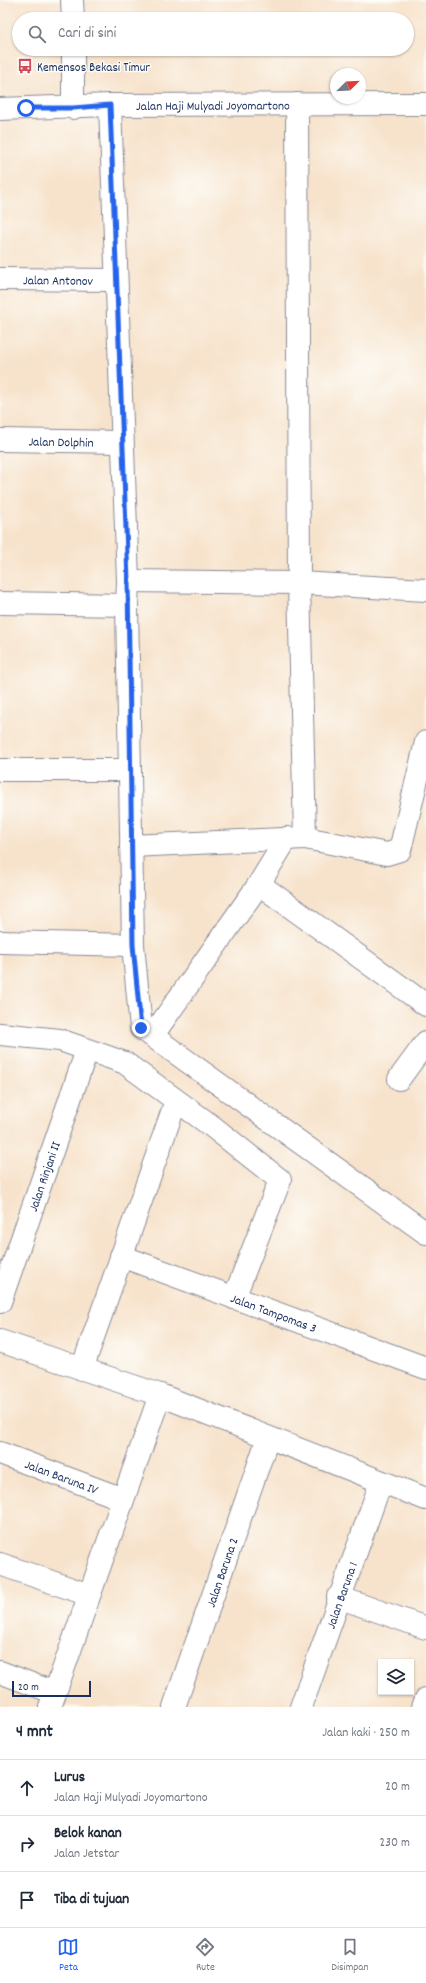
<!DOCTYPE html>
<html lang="id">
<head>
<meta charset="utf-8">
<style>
  body { margin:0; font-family:Dekko,sans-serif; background:#f6f6f7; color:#1f2937 }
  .controls { position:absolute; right:12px; bottom:12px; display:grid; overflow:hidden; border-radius:0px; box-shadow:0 1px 3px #0004 }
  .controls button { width:36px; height:36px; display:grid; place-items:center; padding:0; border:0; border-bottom:1px solid #e0e1e3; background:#fff; color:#1f2937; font:20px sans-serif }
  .compass { position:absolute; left:330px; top:68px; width:36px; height:36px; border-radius:50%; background:#fff; box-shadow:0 1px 3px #0004; rotate:66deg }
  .scale { position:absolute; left:12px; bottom:10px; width:79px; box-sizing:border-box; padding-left:4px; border:2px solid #1b2f5e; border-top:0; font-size:11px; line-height:14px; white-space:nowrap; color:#1b2f5e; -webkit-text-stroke:3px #fdfcf7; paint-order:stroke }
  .stop { position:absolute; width:12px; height:12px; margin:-9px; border:3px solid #2563eb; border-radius:50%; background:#fff }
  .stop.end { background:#2563eb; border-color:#fff; box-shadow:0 1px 4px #0008 }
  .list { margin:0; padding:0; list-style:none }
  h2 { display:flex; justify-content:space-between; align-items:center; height:52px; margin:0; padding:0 16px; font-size:17px }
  h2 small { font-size:13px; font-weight:400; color:#747a83 }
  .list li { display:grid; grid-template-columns:26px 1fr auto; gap:12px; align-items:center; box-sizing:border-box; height:56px; padding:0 16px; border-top:1px solid #e0e1e3 }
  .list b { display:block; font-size:15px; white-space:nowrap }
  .list p { margin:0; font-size:13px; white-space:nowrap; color:#747a83 }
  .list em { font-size:13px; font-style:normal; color:#747a83 }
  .icon { flex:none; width:22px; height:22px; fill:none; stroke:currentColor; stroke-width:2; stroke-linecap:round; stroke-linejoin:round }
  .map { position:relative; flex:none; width:426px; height:1707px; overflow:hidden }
  .search { position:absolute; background:#fff; box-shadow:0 1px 3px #0004; left:12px; right:12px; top:12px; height:44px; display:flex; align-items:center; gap:10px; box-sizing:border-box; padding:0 14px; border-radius:22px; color:#747a83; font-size:15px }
  .sheet { height:220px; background:#fff }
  nav { display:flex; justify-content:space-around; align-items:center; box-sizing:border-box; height:56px; border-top:1px solid #e0e1e3; background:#fff; font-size:11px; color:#747a83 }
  nav a { display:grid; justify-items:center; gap:2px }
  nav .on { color:#2563eb }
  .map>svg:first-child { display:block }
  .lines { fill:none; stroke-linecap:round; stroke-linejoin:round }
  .minor-casing { stroke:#898995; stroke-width:24 }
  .primary-casing { stroke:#898995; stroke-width:24 }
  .minor { stroke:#fff; stroke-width:22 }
  .primary { stroke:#fff; stroke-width:22 }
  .route { stroke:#2563eb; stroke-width:5 }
  .labels { text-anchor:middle; stroke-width:3; stroke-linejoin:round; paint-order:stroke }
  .poi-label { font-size:13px; fill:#1b2f5e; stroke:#fdfcf7; text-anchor:start }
  .street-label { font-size:13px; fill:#1b2f5e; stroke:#fdfcf7 }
</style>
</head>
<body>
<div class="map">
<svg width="426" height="1707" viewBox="0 0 426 1707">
  <rect width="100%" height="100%" fill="#fdfcf7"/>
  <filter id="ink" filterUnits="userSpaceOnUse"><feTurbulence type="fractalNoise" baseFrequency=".025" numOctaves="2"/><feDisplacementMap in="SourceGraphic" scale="8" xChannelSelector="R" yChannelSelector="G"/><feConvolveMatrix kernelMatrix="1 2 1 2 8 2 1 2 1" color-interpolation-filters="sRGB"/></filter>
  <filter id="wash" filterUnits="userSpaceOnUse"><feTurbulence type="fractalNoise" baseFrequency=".012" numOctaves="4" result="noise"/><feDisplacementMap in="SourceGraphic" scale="16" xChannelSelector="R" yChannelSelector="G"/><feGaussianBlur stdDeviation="0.9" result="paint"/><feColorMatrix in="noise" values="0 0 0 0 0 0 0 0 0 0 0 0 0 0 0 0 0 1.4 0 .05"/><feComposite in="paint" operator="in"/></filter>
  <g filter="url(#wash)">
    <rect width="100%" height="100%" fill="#f7e3cc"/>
  </g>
  <g filter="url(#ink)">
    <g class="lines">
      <defs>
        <g id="minor">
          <path d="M72 0 73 19"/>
          <path d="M73 49V108"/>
          <path d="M110 105 128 581 127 605 133 945 141 1028 426 1233"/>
          <path id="s1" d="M0 279 116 280"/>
          <path id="s2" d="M0 440 122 442"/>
          <path d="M128 581 299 583 426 590"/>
          <path d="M0 603 127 605"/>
          <path d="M0 770H130"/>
          <path d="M287 838 259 884 426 1005"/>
          <path d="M305 838 387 854 400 850 426 742"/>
          <path d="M131 846 305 838 299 583 297 104"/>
          <path d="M0 942 133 945"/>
          <path d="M0 1034 60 1040 125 1063 213 1127 280 1180 234 1298"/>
          <path d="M153 1035 259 884"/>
          <path d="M399 1079 426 1042"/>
          <path id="s3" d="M121 1256 426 1368"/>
          <path id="s4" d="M0 1302 87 1050"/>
          <path d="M0 1341 160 1395 426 1499"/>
          <path d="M82 1369 176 1101"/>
          <path id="s5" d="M0 1453 123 1499"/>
          <path d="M0 1564 89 1595"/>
          <path d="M338 1597 426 1628"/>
          <path d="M0 1672 55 1693"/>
          <path d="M50 1707 160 1395"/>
          <path id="s6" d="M174 1707 268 1438"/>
          <path id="s7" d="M301 1707 381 1482"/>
          <path d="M423 1707 426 1699"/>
        </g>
        <g id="primary">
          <path id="s8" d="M0 109 110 105 426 104"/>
        </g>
      </defs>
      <use href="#minor" class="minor-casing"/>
      <use href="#primary" class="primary-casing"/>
      <use href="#minor" class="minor"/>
      <use href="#primary" class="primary"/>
    </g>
  </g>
  <g class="lines" filter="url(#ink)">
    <path class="route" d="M26 108H73L110 105 128 581 133 945 141 1028"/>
  </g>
  <defs>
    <symbol id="bus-bare" viewBox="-9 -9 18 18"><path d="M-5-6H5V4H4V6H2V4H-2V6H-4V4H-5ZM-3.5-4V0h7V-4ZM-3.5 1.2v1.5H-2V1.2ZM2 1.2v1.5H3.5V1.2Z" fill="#d1495b" stroke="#fdfcf7" stroke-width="2.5" paint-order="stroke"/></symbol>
  </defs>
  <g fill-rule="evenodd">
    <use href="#bus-bare" x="14" y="55" width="22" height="22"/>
  </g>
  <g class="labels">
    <g class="poi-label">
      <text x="37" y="71">Kemensos Bekasi Timur</text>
    </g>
    <g class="street-label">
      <text dy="5" stroke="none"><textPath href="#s8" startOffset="213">Jalan Haji Mulyadi Joyomartono</textPath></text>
      <text dy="5" stroke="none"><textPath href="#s1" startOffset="58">Jalan Antonov</textPath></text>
      <text dy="5" stroke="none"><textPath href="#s2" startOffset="61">Jalan Dolphin</textPath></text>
      <text dy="5" stroke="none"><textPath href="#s4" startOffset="133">Jalan Rinjani II</textPath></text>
      <text dy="5" stroke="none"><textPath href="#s3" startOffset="163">Jalan Tampomas 3</textPath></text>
      <text dy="5" stroke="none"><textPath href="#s5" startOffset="66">Jalan Baruna IV</textPath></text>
      <text dy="5" stroke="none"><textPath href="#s6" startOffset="143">Jalan Baruna 2</textPath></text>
      <text dy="5" stroke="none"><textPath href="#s7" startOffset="119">Jalan Baruna 1</textPath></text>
    </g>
  </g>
</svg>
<div class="controls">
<button><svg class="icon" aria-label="layers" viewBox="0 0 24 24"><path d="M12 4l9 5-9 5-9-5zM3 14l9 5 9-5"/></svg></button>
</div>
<svg class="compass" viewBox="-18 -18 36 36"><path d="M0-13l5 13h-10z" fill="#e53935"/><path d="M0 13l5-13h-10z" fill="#747a83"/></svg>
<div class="scale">20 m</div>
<div class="stop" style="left:26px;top:108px"></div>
<div class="stop end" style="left:141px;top:1028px"></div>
<div class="search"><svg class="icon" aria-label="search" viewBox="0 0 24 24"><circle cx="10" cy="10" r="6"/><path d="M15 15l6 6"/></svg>Cari di sini</div>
</div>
<section class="sheet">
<h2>4 mnt<small>Jalan kaki · 250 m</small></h2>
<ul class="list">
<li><svg class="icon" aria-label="ahead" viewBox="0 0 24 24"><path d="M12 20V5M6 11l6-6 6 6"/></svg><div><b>Lurus</b><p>Jalan Haji Mulyadi Joyomartono</p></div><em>20 m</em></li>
<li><svg class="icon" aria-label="right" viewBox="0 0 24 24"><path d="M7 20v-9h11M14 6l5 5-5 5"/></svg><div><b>Belok kanan</b><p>Jalan Jetstar</p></div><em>230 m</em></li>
<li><svg class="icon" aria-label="arrive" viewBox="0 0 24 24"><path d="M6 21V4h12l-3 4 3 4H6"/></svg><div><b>Tiba di tujuan</b></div></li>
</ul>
</section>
<nav>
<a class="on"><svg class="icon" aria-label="map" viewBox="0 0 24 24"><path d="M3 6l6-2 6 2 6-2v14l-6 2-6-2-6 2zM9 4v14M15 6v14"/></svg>Peta</a>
<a><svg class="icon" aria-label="directions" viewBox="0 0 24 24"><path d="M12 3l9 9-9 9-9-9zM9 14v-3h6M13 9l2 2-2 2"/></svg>Rute</a>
<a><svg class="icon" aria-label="saved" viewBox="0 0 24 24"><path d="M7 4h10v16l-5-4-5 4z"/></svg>Disimpan</a>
</nav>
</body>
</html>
